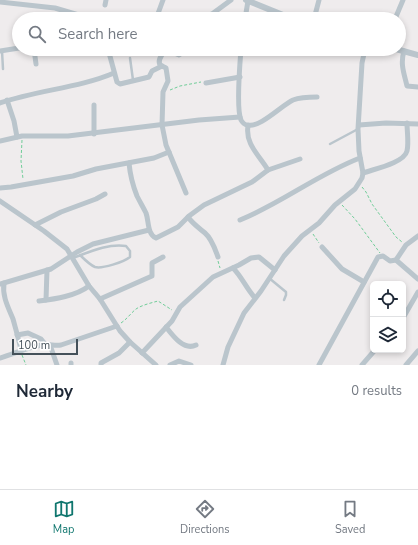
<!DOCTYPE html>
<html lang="en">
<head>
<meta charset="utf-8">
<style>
  body { margin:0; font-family:"Nunito Sans",sans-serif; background:#f2f2f3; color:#1f2937 }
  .controls { position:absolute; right:12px; bottom:12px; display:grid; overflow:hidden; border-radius:6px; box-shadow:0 2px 6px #0003 }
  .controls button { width:36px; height:36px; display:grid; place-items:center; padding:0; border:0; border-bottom:1px solid #e0e1e3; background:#fff; color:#1f2937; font:20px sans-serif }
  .scale { position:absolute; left:12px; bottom:10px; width:66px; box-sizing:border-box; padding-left:4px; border:2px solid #45515a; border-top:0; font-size:11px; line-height:14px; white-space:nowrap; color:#45515a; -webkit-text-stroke:3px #fff; paint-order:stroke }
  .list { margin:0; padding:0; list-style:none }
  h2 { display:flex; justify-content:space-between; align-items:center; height:52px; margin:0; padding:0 16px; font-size:17px }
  h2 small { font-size:13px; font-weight:400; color:#747a83 }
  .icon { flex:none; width:22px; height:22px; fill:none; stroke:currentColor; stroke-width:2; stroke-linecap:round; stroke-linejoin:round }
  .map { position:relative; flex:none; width:418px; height:365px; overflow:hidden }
  .search { position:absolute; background:#fff; box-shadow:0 2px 6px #0003; left:12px; right:12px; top:12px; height:44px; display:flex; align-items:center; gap:10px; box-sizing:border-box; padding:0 14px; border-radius:22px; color:#747a83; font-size:15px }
  .sheet { height:124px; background:#fff }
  nav { display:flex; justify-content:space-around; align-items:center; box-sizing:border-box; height:56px; border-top:1px solid #e0e1e3; background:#fff; font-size:11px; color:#747a83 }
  nav a { display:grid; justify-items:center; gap:2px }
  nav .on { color:#0f766e }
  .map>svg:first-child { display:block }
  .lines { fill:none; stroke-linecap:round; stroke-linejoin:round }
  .path { stroke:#71cd99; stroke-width:1; stroke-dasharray:3 2; stroke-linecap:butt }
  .service { stroke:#bac5cc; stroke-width:2.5 }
  .minor { stroke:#bac5cc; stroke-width:5 }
  .tertiary { stroke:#bac5cc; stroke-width:6 }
</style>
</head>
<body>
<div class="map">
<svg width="418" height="365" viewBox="0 0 418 365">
  <rect width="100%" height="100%" fill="#efeced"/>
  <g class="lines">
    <g class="path">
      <path d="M170 90 180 86 201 82"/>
      <path d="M22 140 21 161 23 179"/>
      <path d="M362 187 366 192 372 204 396 237 402 242"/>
      <path d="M342 205 355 219 380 253"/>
      <path d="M313 234 319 243"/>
      <path d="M218 261 220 268"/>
      <path d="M121 323C127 319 131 313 136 309 142 305 151 303 158 301L172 310"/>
      <path d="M22 355 26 365"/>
    </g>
    <g class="service">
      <path d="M2 51 3 69"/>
      <path d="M130 58 133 80"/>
      <path d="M330 144 358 129"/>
      <path d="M73 258C89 252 109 243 126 246L130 251V257C124 262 102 269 95 267 90 265 84 259 80 255"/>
      <path d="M269 278 286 292V295L284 300"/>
    </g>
    <g class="minor">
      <path d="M0 2 55 8 82 16 86 19"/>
      <path d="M105 5 106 0"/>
      <path d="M156 19 163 0"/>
      <path d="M196 19 212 14 231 0"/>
      <path d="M245 19 248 1"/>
      <path d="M314 19 319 0"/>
      <path d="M395 19 403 0"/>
      <path d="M34 49 36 64"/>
      <path d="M108 49 117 82 120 84 149 77 152 71 162 66"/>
      <path d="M166 49C163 54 157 59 160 65L166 68 168 81 163 92 162 125 166 145 186 193"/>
      <path d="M170 49 172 52 179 55 185 51"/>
      <path d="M241 49C240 62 236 109 241 120 242 122 245 125 248 125 260 128 282 105 293 100 301 97 309 97 317 97"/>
      <path d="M0 51 19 48"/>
      <path d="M404 51C400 64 404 73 407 86L418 87"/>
      <path d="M206 83 240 77"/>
      <path d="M7 100 14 121 17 137"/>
      <path d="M0 103C37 90 79 88 114 73"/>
      <path d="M359 125 386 123 418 124"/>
      <path d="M248 126C245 144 259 155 268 170"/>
      <path d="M94 134V105"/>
      <path d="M0 141 22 136H68L199 120 240 117"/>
      <path d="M129 163C130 174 133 186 137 196 140 202 143 207 146 213 149 221 147 234 156 238L178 227 189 216 204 205 252 182 268 170 300 159"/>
      <path d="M363 173C374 169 404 163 407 151 409 143 407 132 407 123"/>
      <path d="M0 188 11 187 73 176 96 169 154 158 169 152"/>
      <path d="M0 201 44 231 67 249 89 286 100 299 120 331 130 342 156 365"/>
      <path d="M188 217C193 224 199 228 205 233 212 239 215 249 218 257"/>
      <path d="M240 220C282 203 318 174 360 158"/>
      <path d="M35 225 61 212 96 199 105 194"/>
      <path d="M322 247 342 269 364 282"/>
      <path d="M396 260 418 279"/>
      <path d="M233 268C242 277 246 288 255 298"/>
      <path d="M4 283C2 296 8 307 13 319 16 330 19 340 21 350"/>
      <path d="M0 284 51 269 77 252 93 244 149 230"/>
      <path d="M100 299 152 276V263L163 257"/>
      <path d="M46 300 47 270"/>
      <path d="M39 301C55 299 76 296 89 286"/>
      <path d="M403 318 418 292"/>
      <path d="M166 327C173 336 184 351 196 345"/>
      <path d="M17 335 28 333 41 339 45 344"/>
      <path d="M50 345 57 365"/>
      <path d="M142 353 172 321 180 307 213 277 239 265 251 258 259 257 275 270"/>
      <path d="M0 358C14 354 28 347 42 345 49 344 55 346 61 345L117 326"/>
      <path d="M71 363V365"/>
      <path d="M101 365V363L119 353 130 342"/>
      <path d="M170 365 179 361 191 365"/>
      <path d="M223 365 228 347 244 313 261 291 284 256 302 236 319 223 335 205 355 189 362 178 363 173 359 151 358 129 362 63 365 49"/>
      <path d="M319 365 378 257 383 256 390 261 396 260 406 245 418 236"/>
      <path d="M362 365 375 350"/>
      <path d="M406 365 418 351"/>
    </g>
    <g class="tertiary">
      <path d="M246 0 293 19"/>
      <path d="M396 49 418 55"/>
    </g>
  </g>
</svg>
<div class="controls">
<button><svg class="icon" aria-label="locate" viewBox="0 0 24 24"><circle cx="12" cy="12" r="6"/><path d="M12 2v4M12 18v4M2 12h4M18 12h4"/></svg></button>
<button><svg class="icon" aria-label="layers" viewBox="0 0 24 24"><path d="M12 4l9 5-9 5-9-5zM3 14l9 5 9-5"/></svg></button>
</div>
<div class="scale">100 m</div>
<div class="search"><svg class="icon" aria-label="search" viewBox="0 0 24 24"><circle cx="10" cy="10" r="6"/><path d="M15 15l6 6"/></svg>Search here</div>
</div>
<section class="sheet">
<h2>Nearby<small>0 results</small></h2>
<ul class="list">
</ul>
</section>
<nav>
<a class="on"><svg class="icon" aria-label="map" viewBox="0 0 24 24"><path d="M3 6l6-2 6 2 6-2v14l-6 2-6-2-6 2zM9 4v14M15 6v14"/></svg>Map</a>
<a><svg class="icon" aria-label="directions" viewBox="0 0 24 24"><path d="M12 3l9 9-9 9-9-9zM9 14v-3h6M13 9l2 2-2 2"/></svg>Directions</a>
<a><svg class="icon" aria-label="saved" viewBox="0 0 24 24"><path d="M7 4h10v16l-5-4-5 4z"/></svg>Saved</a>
</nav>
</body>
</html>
